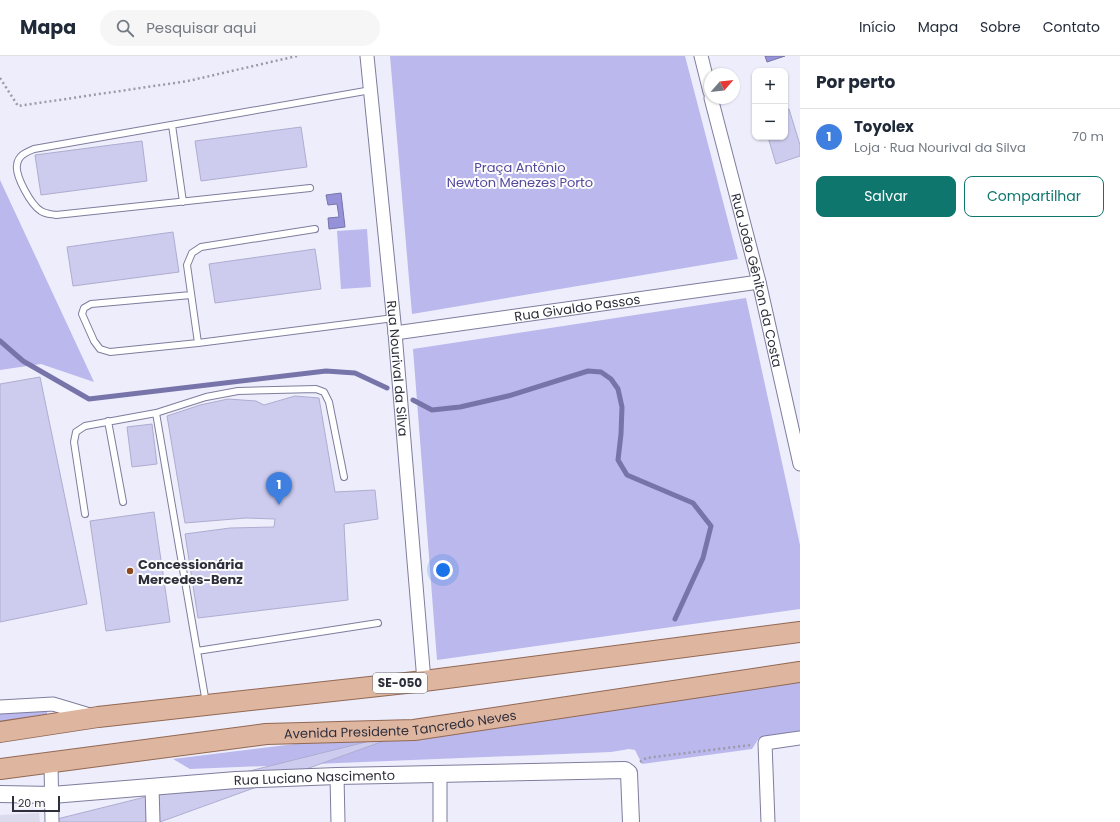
<!DOCTYPE html>
<html lang="pt">
<head>
<meta charset="utf-8">
<style>
  :root { --surface:#fff; --page:#f6f6f7; --text:#1f2937; --muted:#747a83; --line:#e0e1e3; --accent:#0f766e }
  body { margin:0; font-family:Poppins,sans-serif; background:var(--page); color:var(--text) }
  .controls { position:absolute; right:12px; top:12px; display:grid; overflow:hidden; border-radius:8px; box-shadow:0 1px 3px #0004 }
  .controls button { width:36px; height:36px; display:grid; place-items:center; padding:0; border:0; border-bottom:1px solid var(--line); background:var(--surface); color:var(--text); font:20px sans-serif }
  .compass { position:absolute; left:704px; top:12px; width:36px; height:36px; border-radius:50%; background:var(--surface); box-shadow:0 1px 3px #0004; rotate:62deg }
  .scale { position:absolute; left:12px; bottom:10px; width:48px; box-sizing:border-box; padding-left:4px; border:2px solid #2f2f3c; border-top:0; font-size:11px; line-height:14px; white-space:nowrap; color:#2f2f3c; -webkit-text-stroke:3px #fcfcfc; paint-order:stroke }
  .you { position:absolute; left:443px; top:514px; width:14px; height:14px; margin:-10px; border:3px solid #fff; border-radius:50%; background:#1a73e8; box-shadow:0 0 0 6px #1a73e833 }
  .badge { display:grid; place-items:center; width:26px; height:26px; border-radius:50%; background:var(--accent); color:#fff; font-size:13px; font-weight:700 }
  .pin { position:absolute; translate:-50% -33px; filter:drop-shadow(0 1px 2px #0008) }
  .pin::after { content:''; position:absolute; top:21px; width:14px; height:12px; background:inherit; clip-path:polygon(0 0,100% 0,50% 100%) }
  .list { margin:0; padding:0; list-style:none }
  h2 { display:flex; justify-content:space-between; align-items:center; height:52px; margin:0; padding:0 16px; font-size:17px }
  h2 small { font-size:13px; font-weight:400; color:var(--muted) }
  .list li { display:grid; grid-template-columns:26px 1fr auto; gap:12px; align-items:center; box-sizing:border-box; height:56px; padding:0 16px; border-top:1px solid var(--line) }
  .list b { display:block; font-size:15px; white-space:nowrap }
  .list p { margin:0; font-size:13px; white-space:nowrap; color:var(--muted) }
  .list em { font-size:13px; font-style:normal; color:var(--muted) }
  .actions { display:flex; gap:8px; padding:12px 16px }
  .actions a { flex:1; padding:9px 0; border:1px solid var(--accent); border-radius:8px; text-align:center; font-size:14px; color:var(--accent) }
  .actions .main { background:var(--accent); color:#fff }
  .icon { flex:none; width:22px; height:22px; fill:none; stroke:currentColor; stroke-width:2; stroke-linecap:round; stroke-linejoin:round }
  .map { position:relative; flex:none; width:800px; height:766px; overflow:hidden }
  header { display:flex; align-items:center; gap:24px; box-sizing:border-box; height:56px; padding:0 20px; background:var(--surface); border-bottom:1px solid var(--line) }
  header strong { font-size:19px }
  nav { display:flex; gap:22px; margin-inline-start:auto; font-size:14px }
  .search { width:280px; height:36px; background:var(--page); display:flex; align-items:center; gap:10px; box-sizing:border-box; padding:0 14px; border-radius:22px; color:var(--muted); font-size:15px }
  main { display:flex }
  aside { flex:1; background:var(--surface) }
  .map>svg:first-child { display:block }
  .built { fill:#dbdbed }
  .green { fill:#bab8ec }
  .water { fill:#9692d9; stroke:#7774aa }
  .lines { fill:none; stroke-linecap:round; stroke-linejoin:round }
  .stream { stroke:#7774aa; stroke-width:5 }
  .building { fill:#cdccef; stroke:#aeadcf }
  .service-casing { stroke:#7e7d9d; stroke-width:8 }
  .minor-casing { stroke:#7e7d9d; stroke-width:15 }
  .tertiary-casing { stroke:#7e7d9d; stroke-width:18 }
  .primary-casing { stroke:#926853; stroke-width:22 }
  .path { stroke:#9a9aa8; stroke-width:2.5; stroke-dasharray:2 3; stroke-linecap:butt }
  .service { stroke:#fff; stroke-width:6 }
  .minor { stroke:#fff; stroke-width:13 }
  .tertiary { stroke:#fff; stroke-width:16 }
  .primary { stroke:#deb6a0; stroke-width:20 }
  .poi-dot { fill:#8e4a1d; stroke:#fcfcfc; stroke-width:1.5 }
  .labels { text-anchor:middle; stroke-width:4; stroke-linejoin:round; paint-order:stroke }
  .shield { fill:#fcfcfc; stroke:#6c6c76; stroke-width:1 }
  .shield-label { font-size:12px; font-weight:bold; fill:#2f2f3c }
  .park-label { font-size:13px; fill:#54489d; stroke:#fcfcfc }
  .street-label { font-size:13px; fill:#2f2f3c; stroke:#fcfcfc }
  .poi-label { font-size:13px; font-weight:bold; fill:#2f2f3c; stroke:#fcfcfc; text-anchor:start }
</style>
</head>
<body>
<header>
<strong>Mapa</strong>
<div class="search"><svg class="icon" aria-label="search" viewBox="0 0 24 24"><circle cx="10" cy="10" r="6"/><path d="M15 15l6 6"/></svg>Pesquisar aqui</div>
<nav><a>Início</a><a>Mapa</a><a>Sobre</a><a>Contato</a></nav>
</header>
<main>
<div class="map">
<svg width="800" height="766" viewBox="0 0 800 766">
  <rect width="100%" height="100%" fill="#ededfc"/>
  <path class="built" d="M 39,757 L 40,766 L 0,766 L 0,759 Z"/>
  <path class="green" d="M 390,0 L 685,0 L 738,203 L 412,258 Z
    M 0,124 L 94,326 L 41,308 L 0,314 Z
    M 367,173 L 371,231 L 341,233 L 337,175 Z
    M 746,242 L 800,489 L 800,553 L 437,604 L 413,293 Z
    M 800,626 L 800,675 L 759,682 L 752,693 L 642,708 L 635,694 L 629,693 L 611,696 L 190,713 L 173,703 Z
    M 47,650 L 47,660 L 0,666 L 0,656 Z"/>
  <path class="water" d="M 765,0 L 785,0 L 767,6 Z
    M 341,137 L 345,171 L 329,173 L 328,162 L 339,161 L 337,148 L 328,149 L 326,139 Z"/>
  <g class="lines">
    <path class="stream" d="M 0,285 L 23,305 L 89,343 L 326,315 L 355,317 L 387,332
      M 413,344 L 432,354 L 460,351 L 508,340 L 588,315 L 601,316 L 611,323 L 618,333 L 622,351 L 621,378 L 618,404 L 627,419 L 693,447 L 711,470 L 703,502 L 675,563"/>
  </g>
  <path class="building" d="M 789,53 L 800,89 L 800,100 L 776,108 L 768,81 L 785,81 L 785,54 Z
    M 301,71 L 307,111 L 201,125 L 195,85 Z
    M 142,85 L 147,125 L 41,139 L 35,99 Z
    M 173,176 L 179,216 L 73,230 L 67,191 Z
    M 315,193 L 321,233 L 215,247 L 209,208 Z
    M 40,321 L 87,548 L 0,566 L 0,328 Z
    M 295,340 L 319,342 L 335,436 L 375,434 L 378,463 L 344,468 L 348,544 L 198,562 L 185,478 L 230,472 L 274,471 L 275,463 L 246,462 L 185,467 L 167,360 L 200,349 L 228,343 L 256,345 L 264,349 Z
    M 152,368 L 157,408 L 132,411 L 127,371 Z
    M 154,456 L 170,566 L 106,575 L 90,465 Z
    M 414,674 L 160,766 L 45,766 Z"/>
  <g class="lines">
    <g class="service-casing">
      <path id="service" d="M 172,69 L 183,146
        M 310,132 L 56,159 C 51,158 45,158 41,155 C 31,149 15,120 17,109 C 18,99 27,96 34,93 L 371,34
        M 191,239 L 91,248 L 84,252 L 82,258 L 94,285 L 100,293 L 110,296 L 198,287 L 394,262
        M 198,287 L 187,209 L 192,197 L 201,191 L 315,173
        M 156,357 L 206,647
        M 108,365 L 123,446
        M 85,458 L 74,386 L 76,376 L 85,370 L 156,357 L 206,341 L 238,335 L 316,333 L 324,336 L 329,346 L 344,421
        M 197,595 L 378,567"/>
    </g>
    <g class="minor-casing">
      <g id="minor">
        <path id="s1" d="M 367,0 L 395,277 L 424,625"/>
        <path d="M 701,0 L 710,36"/>
        <path id="s2" d="M 711,42 L 759,226 L 800,408"/>
        <path id="s3" d="M 395,277 L 759,226"/>
        <path d="M 0,651 L 53,648 L 93,660"/>
        <path d="M 51,707 L 52,766"/>
        <path d="M 440,719 L 440,766"/>
        <path d="M 337,720 L 338,766"/>
        <path d="M 152,731 L 153,766"/>
        <path d="M 768,766 L 765,687 L 800,682"/>
      </g>
    </g>
    <g class="tertiary-casing">
      <g id="tertiary">
        <path id="s4" d="M 0,738 L 52,739 L 236,724 L 337,720 L 625,714 L 629,717 L 631,766"/>
      </g>
    </g>
    <g class="primary-casing">
      <g id="primary">
        <path d="M 0,676 L 98,661 L 424,625 L 800,576"/>
        <path id="s5" d="M 0,713 L 266,678 L 414,674 L 800,616"/>
      </g>
    </g>
    <path class="path" d="M 0,22 L 18,50 L 188,25 L 297,0
      M 640,706 L 646,702 L 751,689"/>
    <use href="#service" class="service"/>
    <use href="#minor" class="minor"/>
    <use href="#tertiary" class="tertiary"/>
    <use href="#primary" class="primary"/>
  </g>
  <circle class="poi-dot" cx="130" cy="515" r="4"/>
  <g class="labels">
    <rect class="shield" x="373" y="617" width="54" height="20" rx="3"/>
    <g class="shield-label">
      <text x="400" y="631">SE-050</text>
    </g>
    <g class="park-label">
      <text x="520" y="116">Praça Antônio<tspan x="520" dy="15">Newton Menezes Porto</tspan></text>
    </g>
    <g class="street-label">
      <text dy="5" stroke="none"><textPath href="#s2" startOffset="188">Rua João Gêniton da Costa</textPath></text>
      <text dy="5" stroke="none"><textPath href="#s3" startOffset="184">Rua Givaldo Passos</textPath></text>
      <text dy="5" stroke="none"><textPath href="#s1" startOffset="314">Rua Nourival da Silva</textPath></text>
      <text dy="5" stroke="none"><textPath href="#s5" startOffset="403">Avenida Presidente Tancredo Neves</textPath></text>
      <text dy="5" stroke="none"><textPath href="#s4" startOffset="315">Rua Luciano Nascimento</textPath></text>
    </g>
    <g class="poi-label">
      <text x="138" y="513">Concessionária<tspan x="138" dy="15">Mercedes-Benz</tspan></text>
    </g>
  </g>
</svg>
<div class="controls">
<button>+</button>
<button>−</button>
</div>
<svg class="compass" viewBox="-18 -18 36 36"><path d="M0-13l5 13h-10z" fill="#e53935"/><path d="M0 13l5-13h-10z" fill="#747a83"/></svg>
<div class="scale">20 m</div>
<div class="you"></div>
<div class="pin badge" style="left:279px;top:449px;background:#3f7fe0">1</div>
</div>
<aside>
<h2>Por perto<small></small></h2>
<ul class="list">
<li><span class="badge" style="background:#3f7fe0">1</span><div><b>Toyolex</b><p>Loja · Rua Nourival da Silva</p></div><em>70 m</em></li>
</ul>
<div class="actions"><a class="main">Salvar</a><a>Compartilhar</a></div>
</aside>
</main>
</body>
</html>
